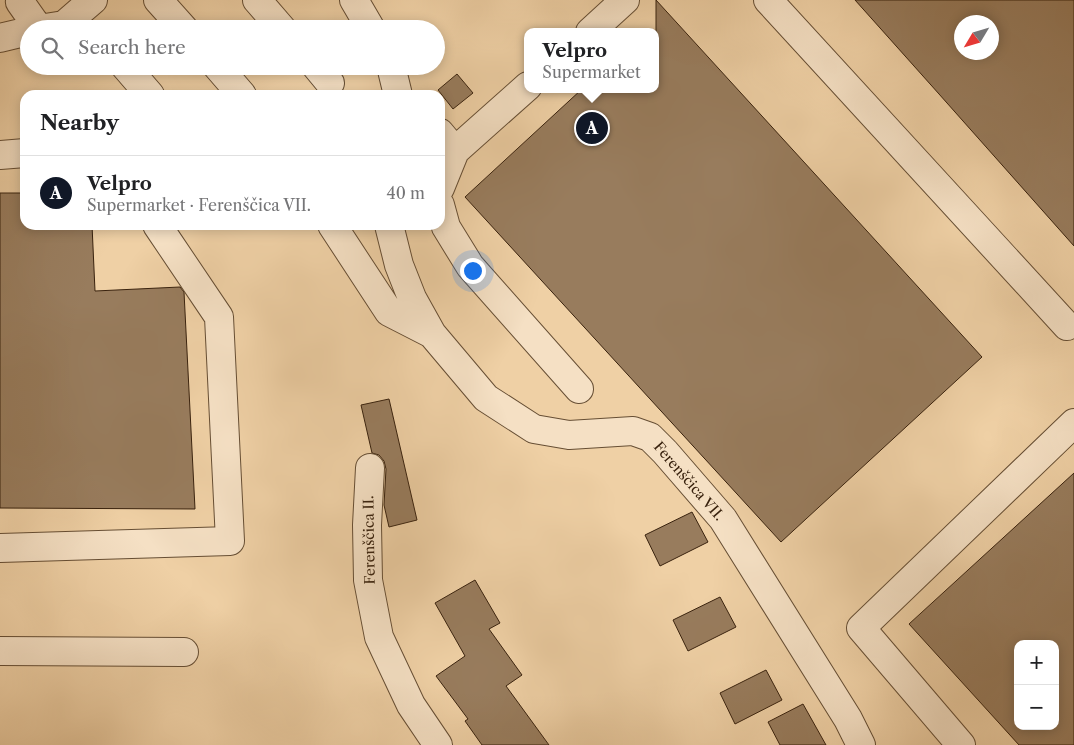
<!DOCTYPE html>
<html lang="en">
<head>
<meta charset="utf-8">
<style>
  :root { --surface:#fff; --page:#f2f2f2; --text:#202124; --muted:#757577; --line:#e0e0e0; --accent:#111827 }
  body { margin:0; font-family:"Libre Caslon Text",serif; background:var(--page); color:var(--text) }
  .controls { position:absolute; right:15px; bottom:15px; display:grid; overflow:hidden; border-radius:10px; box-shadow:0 2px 12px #0003 }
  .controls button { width:45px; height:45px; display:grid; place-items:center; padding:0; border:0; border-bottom:1px solid var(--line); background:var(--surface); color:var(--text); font:25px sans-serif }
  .compass { position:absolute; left:954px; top:15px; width:45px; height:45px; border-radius:50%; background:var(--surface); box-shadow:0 2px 12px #0003; rotate:232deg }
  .you { position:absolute; left:472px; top:270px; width:18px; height:18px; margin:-12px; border:4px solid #fff; border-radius:50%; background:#1a73e8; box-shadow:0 0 0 8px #1a73e833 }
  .badge { display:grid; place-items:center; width:32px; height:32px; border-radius:50%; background:var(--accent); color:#fff; font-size:16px; font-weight:700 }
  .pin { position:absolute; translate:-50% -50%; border:2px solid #fff; box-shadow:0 1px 5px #0006 }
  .popup { position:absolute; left:524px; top:28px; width:135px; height:65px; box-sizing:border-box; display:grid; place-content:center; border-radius:10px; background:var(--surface); filter:drop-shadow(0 1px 4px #0005); font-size:16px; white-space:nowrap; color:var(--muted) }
  .popup b { font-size:19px; color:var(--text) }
  .popup::after { content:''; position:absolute; left:50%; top:100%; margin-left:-10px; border:10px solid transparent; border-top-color:var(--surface) }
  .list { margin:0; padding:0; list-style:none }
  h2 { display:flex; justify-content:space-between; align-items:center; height:65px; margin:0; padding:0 20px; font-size:21px }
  h2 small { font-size:16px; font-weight:400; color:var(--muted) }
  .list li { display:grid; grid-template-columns:32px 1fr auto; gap:15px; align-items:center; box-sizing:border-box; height:75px; padding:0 20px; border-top:1px solid var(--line) }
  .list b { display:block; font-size:19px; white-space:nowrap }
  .list p { margin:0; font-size:16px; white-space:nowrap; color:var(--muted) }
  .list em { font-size:16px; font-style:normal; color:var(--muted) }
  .icon { flex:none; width:28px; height:28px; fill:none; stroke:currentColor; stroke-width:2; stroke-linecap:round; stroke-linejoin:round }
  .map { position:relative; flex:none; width:1074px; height:745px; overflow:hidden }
  .search { position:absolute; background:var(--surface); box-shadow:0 2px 12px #0003; left:20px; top:20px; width:425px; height:55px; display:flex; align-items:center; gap:12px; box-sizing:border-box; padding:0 18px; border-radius:28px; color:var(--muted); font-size:19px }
  .panel { position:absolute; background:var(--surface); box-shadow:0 2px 12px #0003; left:20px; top:90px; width:425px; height:140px; border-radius:15px }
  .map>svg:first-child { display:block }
  .building { fill:#987c5d; stroke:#39220e; fill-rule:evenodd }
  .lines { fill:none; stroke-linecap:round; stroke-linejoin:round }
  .minor-casing { stroke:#664e34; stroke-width:30 }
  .minor { stroke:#f5e0c4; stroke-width:28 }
  .labels { text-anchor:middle; stroke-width:4.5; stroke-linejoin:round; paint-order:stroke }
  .street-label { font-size:14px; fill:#39220e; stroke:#f5e0c4 }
</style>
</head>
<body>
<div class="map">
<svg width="1074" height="745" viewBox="0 0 1074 745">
  <rect width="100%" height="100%" fill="#efd0a5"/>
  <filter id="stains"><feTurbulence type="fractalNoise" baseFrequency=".004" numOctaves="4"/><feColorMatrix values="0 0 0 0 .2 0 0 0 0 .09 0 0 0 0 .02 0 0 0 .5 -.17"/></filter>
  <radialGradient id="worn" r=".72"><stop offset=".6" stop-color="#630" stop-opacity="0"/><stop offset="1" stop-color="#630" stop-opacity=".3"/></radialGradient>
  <path class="building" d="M 656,0 L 982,357 L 781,542 L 465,197 L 582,89 L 656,89 Z
    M 855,0 L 1074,0 L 1074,246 L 939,94 ZM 962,22 L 992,22 L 992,52 L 962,52 Z
    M 457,74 L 473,93 L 453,109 L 438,90 Z
    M 0,193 L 25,193 L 25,225 L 92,225 L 95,291 L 180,287 L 184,292 L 195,509 L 0,508 Z
    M 389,399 L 417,520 L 389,527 L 384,505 L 386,469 L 384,461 L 379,455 L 372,453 L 361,405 Z
    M 1074,473 L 1074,745 L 1019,745 L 909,624 ZM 1018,644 L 1055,644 L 1055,726 L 1018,726 Z
    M 692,512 L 708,542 L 660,566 L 645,535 Z
    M 475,580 L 500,623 L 489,629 L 522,675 L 506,686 L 549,745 L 482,745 L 465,721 L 468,719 L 436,676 L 465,656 L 435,603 Z
    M 720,597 L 736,627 L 688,651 L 673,620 Z
    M 766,670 L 782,700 L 735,724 L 720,693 Z
    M 803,704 L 826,745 L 780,745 L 768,722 Z"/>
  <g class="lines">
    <g class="minor-casing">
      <path id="minor" d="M 21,0 L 20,2 L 39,29 L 64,25 L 93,0
        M 158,0 L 184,29
        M 257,0 L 282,29
        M 354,0 L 371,29
        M 768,0 L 1067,326
        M 590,32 L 625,0
        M 0,38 L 29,31
        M 125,66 L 150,95
        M 217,66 L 242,95
        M 316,66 L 330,83
        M 391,66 L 398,95
        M 440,133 L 455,151 L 528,86
        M 0,155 L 25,153
        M 440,188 L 455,151
        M 440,205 L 446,227 L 470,266 L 579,389
        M 332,225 L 389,312 L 432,334
        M 389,225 L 399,265 L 412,298 L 432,334 L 486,398 L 534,429 L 569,435 L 633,431 L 650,437 L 665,452 L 723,519 L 848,719 L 861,745
        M 370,468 L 367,525 L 368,580 L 379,637 L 411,705 L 438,745
        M 0,548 L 230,541 L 219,317 L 157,225
        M 0,651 L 184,652
        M 961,745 L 861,628 L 1074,423"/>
    </g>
    <use href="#minor" class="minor"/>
  </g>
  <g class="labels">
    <g class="street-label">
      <text transform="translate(689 481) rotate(49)" y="5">Ferenščica VII.</text>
      <text transform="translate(369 540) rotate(-91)" y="5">Ferenščica II.</text>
    </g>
  </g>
  <rect width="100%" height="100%" filter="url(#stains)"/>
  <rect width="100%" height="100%" fill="url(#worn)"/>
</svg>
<div class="controls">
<button>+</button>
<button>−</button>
</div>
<svg class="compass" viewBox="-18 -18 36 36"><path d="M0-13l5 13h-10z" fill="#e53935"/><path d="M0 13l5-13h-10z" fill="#757577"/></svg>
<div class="you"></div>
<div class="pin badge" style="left:592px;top:128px">A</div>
<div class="popup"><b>Velpro</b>Supermarket</div>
<div class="search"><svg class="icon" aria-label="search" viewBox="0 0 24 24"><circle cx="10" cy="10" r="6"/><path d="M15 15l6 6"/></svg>Search here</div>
<section class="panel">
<h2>Nearby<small></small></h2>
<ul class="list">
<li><span class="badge">A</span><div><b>Velpro</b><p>Supermarket · Ferenščica VII.</p></div><em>40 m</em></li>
</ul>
</section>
</div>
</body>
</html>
